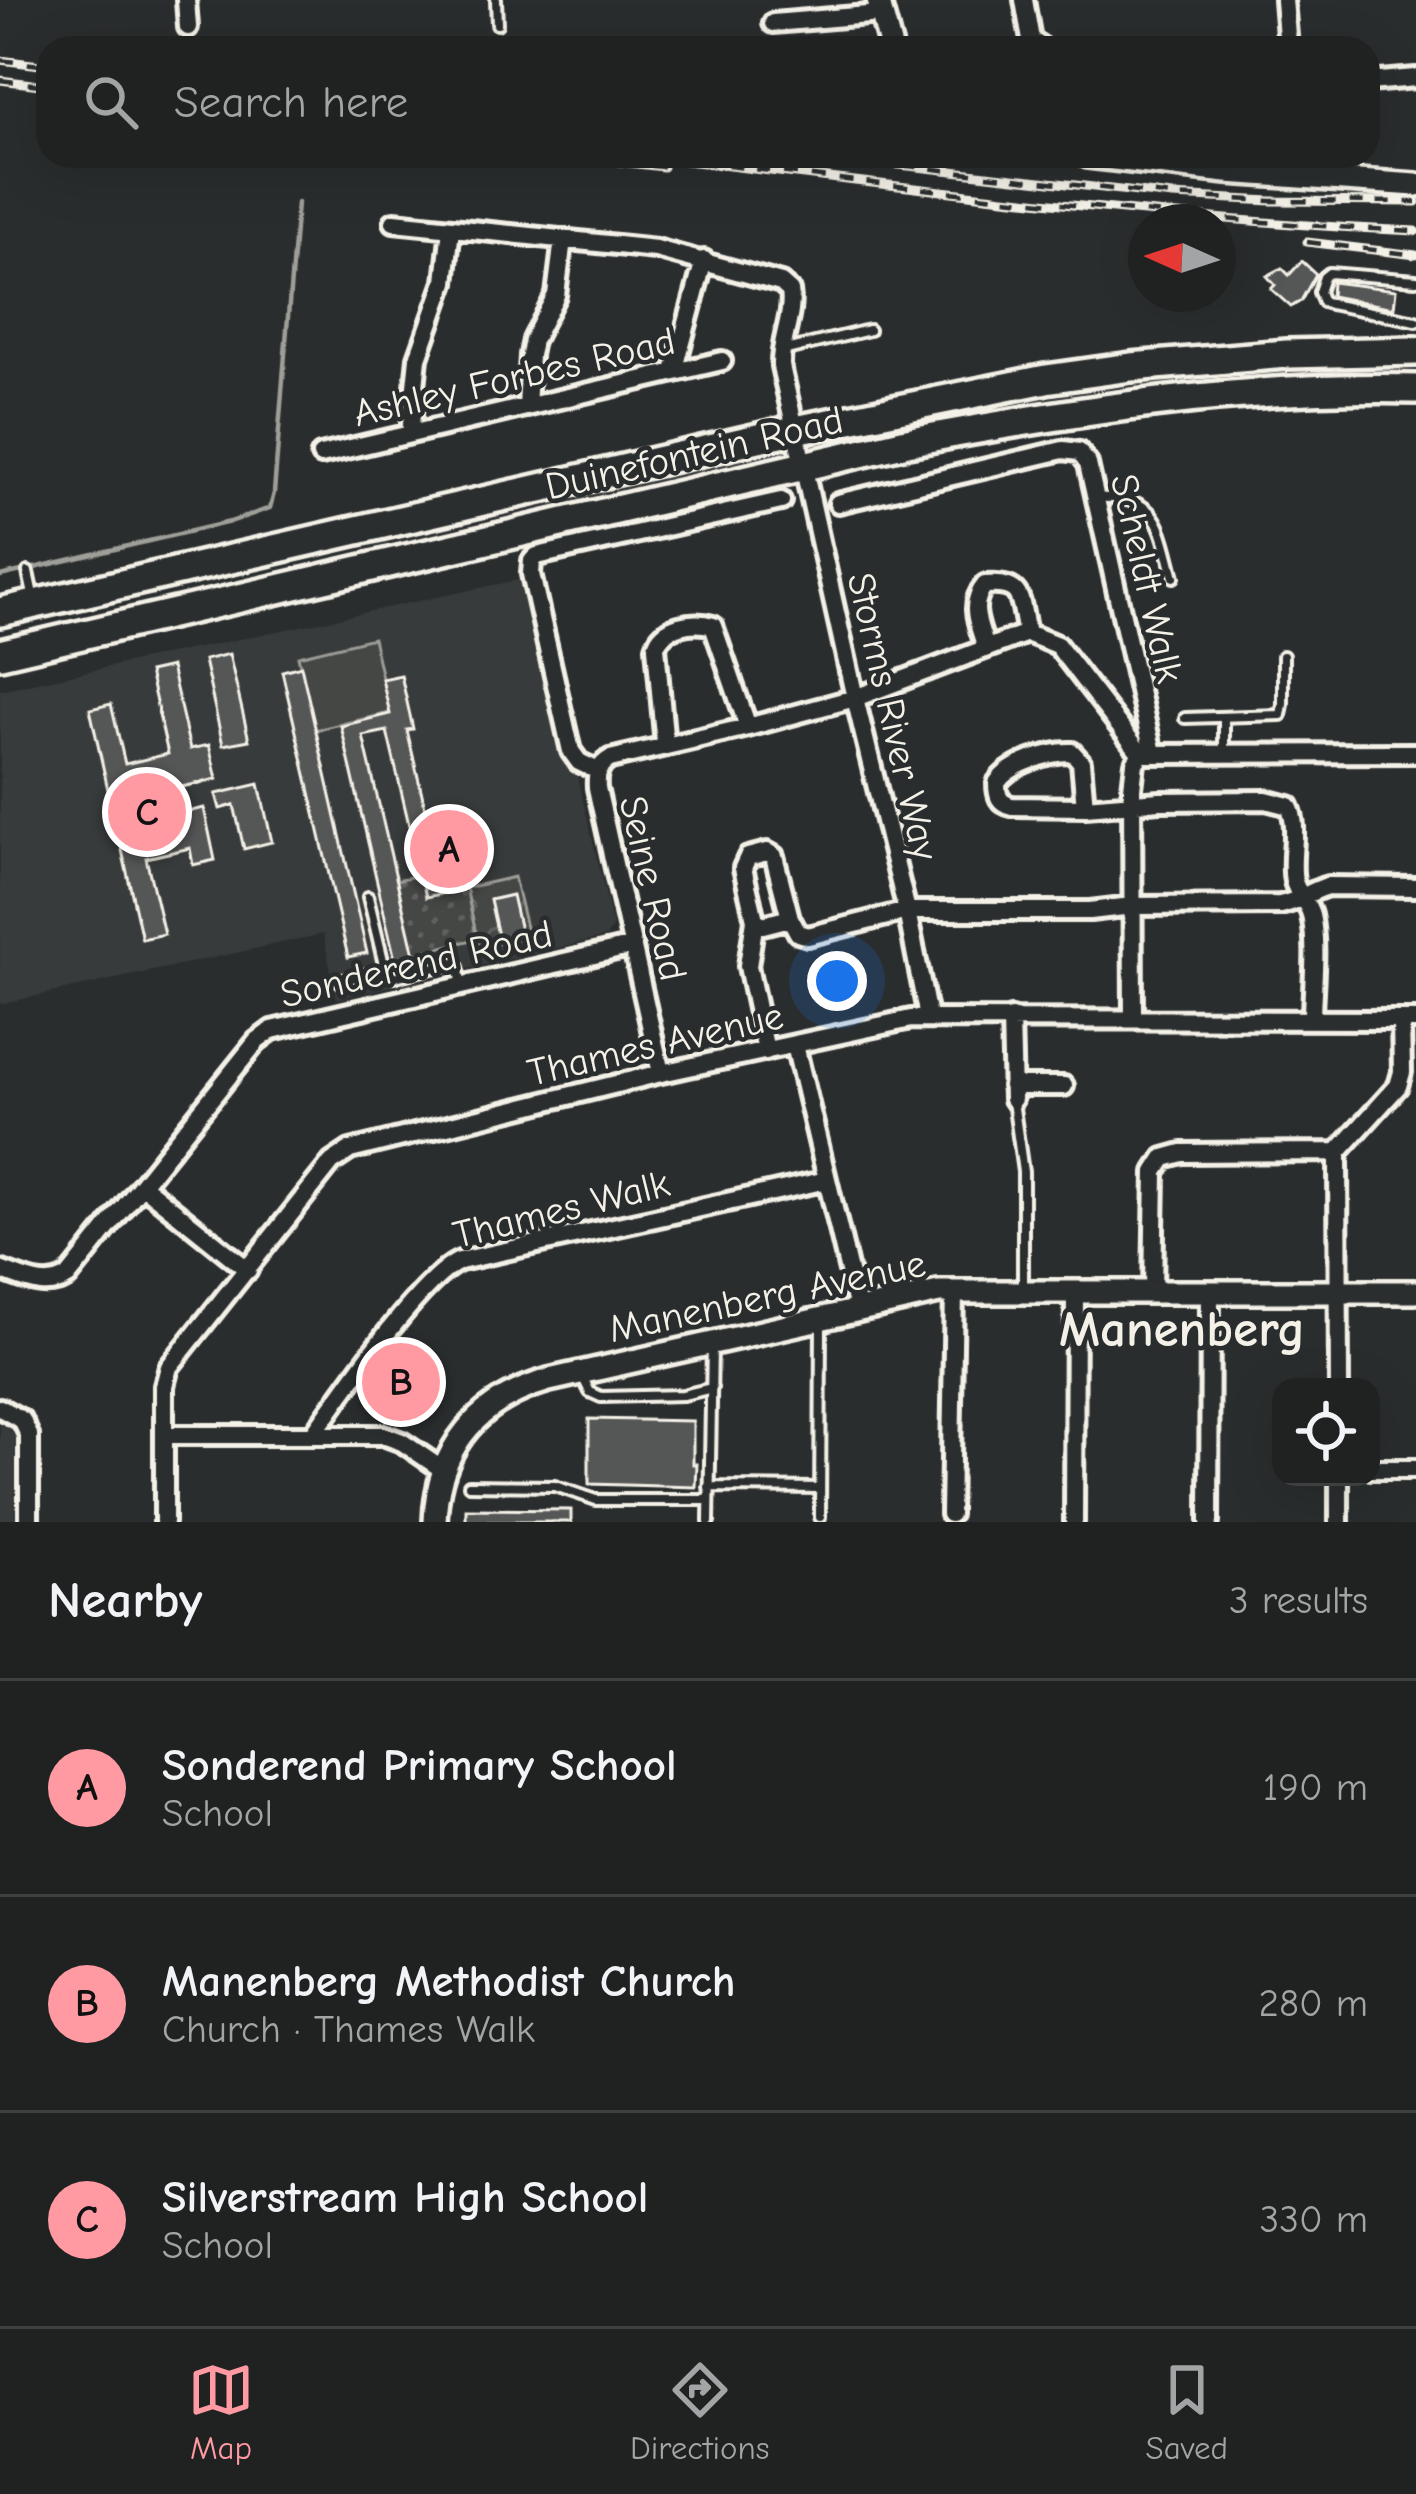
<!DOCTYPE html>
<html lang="en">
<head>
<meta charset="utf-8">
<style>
  :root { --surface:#202222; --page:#2d2f2f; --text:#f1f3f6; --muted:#a2a4a5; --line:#3d3f40; --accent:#ff9aa2 }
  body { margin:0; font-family:"Comic Neue",sans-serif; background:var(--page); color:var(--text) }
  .controls { position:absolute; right:36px; bottom:36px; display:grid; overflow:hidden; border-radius:24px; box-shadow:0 12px 48px #0002 }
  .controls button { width:108px; height:108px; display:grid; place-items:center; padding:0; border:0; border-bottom:3px solid var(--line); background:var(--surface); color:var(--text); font:60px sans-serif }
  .compass { position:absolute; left:1128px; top:204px; width:108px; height:108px; border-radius:50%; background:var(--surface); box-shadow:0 12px 48px #0002; rotate:273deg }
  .you { position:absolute; left:837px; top:981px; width:42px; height:42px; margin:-30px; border:9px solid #fff; border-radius:50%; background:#1a73e8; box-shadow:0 0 0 18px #1a73e833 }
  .badge { display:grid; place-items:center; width:78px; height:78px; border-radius:50%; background:var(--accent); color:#111; font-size:39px; font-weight:700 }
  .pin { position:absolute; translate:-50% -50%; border:6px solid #fff; box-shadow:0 3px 12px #0006 }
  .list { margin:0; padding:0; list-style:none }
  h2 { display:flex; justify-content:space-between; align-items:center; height:156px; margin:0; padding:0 48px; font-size:51px }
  h2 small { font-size:39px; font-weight:400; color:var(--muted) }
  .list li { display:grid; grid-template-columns:78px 1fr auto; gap:36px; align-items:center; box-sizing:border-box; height:216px; padding:0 48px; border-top:3px solid var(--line) }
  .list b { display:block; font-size:45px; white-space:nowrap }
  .list p { margin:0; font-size:39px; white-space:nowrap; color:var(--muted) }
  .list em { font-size:39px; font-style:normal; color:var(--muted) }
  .icon { flex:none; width:66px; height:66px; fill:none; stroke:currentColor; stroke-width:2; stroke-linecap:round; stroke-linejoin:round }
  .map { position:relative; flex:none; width:1416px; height:1522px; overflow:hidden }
  .search { position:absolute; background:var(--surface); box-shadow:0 12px 48px #0002; left:36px; right:36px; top:36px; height:132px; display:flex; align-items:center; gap:30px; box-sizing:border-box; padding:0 42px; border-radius:36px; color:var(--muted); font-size:45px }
  .sheet { height:804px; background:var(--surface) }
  nav { display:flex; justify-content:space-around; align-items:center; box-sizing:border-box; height:168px; border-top:3px solid var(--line); background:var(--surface); font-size:33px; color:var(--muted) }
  nav a { display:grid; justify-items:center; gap:6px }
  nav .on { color:var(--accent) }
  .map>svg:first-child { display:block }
  .built { fill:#373a3a }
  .grass { fill:#444645; stroke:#9c9c96; stroke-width:3 }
  .park { fill:url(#park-crowns); stroke:#9c9c96; stroke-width:3; fill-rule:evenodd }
  .garden { fill:url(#garden-dots); stroke:#9c9c96; stroke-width:3 }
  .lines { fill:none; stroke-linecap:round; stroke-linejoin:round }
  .stream { stroke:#9f9f9a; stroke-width:4.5 }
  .building { fill:#555756; stroke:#f4f1e8; stroke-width:3 }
  .service-casing { stroke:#f4f1e8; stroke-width:16 }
  .minor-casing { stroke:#f4f1e8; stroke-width:26 }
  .tertiary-casing { stroke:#f4f1e8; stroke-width:30 }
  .primary-casing { stroke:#f4f1e8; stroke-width:36 }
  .service { stroke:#2a2d2e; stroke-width:8 }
  .minor { stroke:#2a2d2e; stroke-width:16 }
  .tertiary { stroke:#2a2d2e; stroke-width:21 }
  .primary { stroke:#2a2d2e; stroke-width:27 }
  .rail-casing { stroke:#f4f1e8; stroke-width:9 }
  .rail { stroke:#2a2d2e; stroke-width:4.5; stroke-dasharray:14; stroke-linecap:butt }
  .labels { text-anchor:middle; stroke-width:9; stroke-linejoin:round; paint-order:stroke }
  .street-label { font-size:39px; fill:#f4f1e8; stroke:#2a2d2e }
  .district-label { font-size:51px; font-weight:bold; fill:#f4f1e8; stroke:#2a2d2e }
</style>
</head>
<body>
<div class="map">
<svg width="1416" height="1522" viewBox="0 0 1416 1522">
  <defs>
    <pattern id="park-crowns" width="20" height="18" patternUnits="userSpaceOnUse" patternTransform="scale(3)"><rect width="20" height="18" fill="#444645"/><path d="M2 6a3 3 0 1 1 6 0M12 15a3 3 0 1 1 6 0" fill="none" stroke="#606160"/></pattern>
    <pattern id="garden-dots" width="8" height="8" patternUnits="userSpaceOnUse" patternTransform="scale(3)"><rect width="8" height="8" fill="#444645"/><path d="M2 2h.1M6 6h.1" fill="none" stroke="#606160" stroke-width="1.8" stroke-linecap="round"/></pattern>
  </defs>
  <rect width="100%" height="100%" fill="#2a2d2e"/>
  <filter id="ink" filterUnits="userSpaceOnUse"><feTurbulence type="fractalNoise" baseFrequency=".00833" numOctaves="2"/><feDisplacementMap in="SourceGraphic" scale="24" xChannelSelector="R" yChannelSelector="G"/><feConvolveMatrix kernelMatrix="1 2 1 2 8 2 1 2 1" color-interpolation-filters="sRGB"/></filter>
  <g filter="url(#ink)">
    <path class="built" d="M 527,578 L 570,771 L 576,770 L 613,926 L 606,937 L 337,999 L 323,934 L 0,1004 L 0,690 Z
      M 0,1420 L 15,1436 L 15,1522 L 0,1522 Z"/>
    <path class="grass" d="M 373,638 L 390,713 L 315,730 L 298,656 Z"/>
    <path class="park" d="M 514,877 L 528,936 L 479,948 L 466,888 ZM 511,895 L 521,935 L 500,940 L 490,900 Z"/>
    <path class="garden" d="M 421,875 L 427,897 L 466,888 L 477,939 L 413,954 L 396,880 Z"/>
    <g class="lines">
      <path class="stream" d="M 0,576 L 230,522 L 270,508 L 274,493 L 297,203"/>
    </g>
    <path class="building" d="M 1302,261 L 1316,274 L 1301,301 L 1291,307 L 1271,289 L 1275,285 L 1267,276 L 1282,268 L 1289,275 Z
      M 1332,282 L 1396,290 L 1394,308 L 1331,296 Z
      M 229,654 L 249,740 L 223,745 L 204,660 Z
      M 301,666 L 367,953 L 348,957 L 282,671 Z
      M 171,667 L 190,749 L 209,745 L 217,779 L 111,803 L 90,709 L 111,704 L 125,764 L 168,754 L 149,672 Z
      M 401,675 L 413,729 L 407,730 L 445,893 L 426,897 L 387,731 L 363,736 L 416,963 L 397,968 L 341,726 L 390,714 L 382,679 Z
      M 259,784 L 272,842 L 244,849 L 234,805 L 220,809 L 216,794 Z
      M 204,808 L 215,860 L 193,865 L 190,848 L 146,858 L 164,934 L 142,939 L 117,828 Z
      M 512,895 L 521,935 L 499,940 L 490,900 Z
      M 400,1351 L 422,1369 L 417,1375 L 444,1397 L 427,1418 L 400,1396 L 392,1406 L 370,1389 Z
      M 589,1419 L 693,1421 L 693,1464 L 697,1464 L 696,1487 L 589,1484 Z
      M 466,1509 L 571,1510 L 571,1522 L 466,1522 Z"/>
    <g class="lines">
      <g class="service-casing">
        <path id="service" d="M 496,0 L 497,24
          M 1416,280 L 1329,273 L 1324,277 L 1319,292 L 1323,302 L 1330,304 L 1416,321
          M 782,351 L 869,330
          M 1096,498 C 1160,495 1160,525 1174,577
          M 28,572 L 33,595
          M 1185,718 L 1281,715 L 1283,704 L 1283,656
          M 1224,718 L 1224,751
          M 368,897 L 386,973 L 394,977 L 453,963 L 458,967 L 462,984
          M 339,981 L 385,970
          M 1013,1101 L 1023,1172 L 1023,1289
          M 582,1376 L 590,1392 L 601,1397 L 683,1395 L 712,1388
          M 469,1485 L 555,1486 L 596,1500 L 709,1500
          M 709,1487 L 820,1488
          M 820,1517 L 821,1321
          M 709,1522 L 712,1344"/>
      </g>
      <g class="minor-casing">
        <path id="minor" d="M 186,0 L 188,27
          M 1024,0 L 1031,40 L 1043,48
          M 1284,0 L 1288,48
          M 773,23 L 880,14
          M 1368,82 L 1416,78
          M 394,222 L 656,249 L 781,283 L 790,291 C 794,316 780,340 781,366 L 855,698 L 907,911 L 928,1017
          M 674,372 L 704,260
          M 527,407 L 530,355 L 533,340 L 556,295 L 563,239
          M 410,434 L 418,358 L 445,282 L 451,228
          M 321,455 L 722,361
          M 838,503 L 1063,450 L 1079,452 L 1088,464 L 1153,753
          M 986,648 C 979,625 968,605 985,585 C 1025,582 1019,599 1027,633
          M 665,746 L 656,647 C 662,625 693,620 713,626 L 748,727
          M 1142,754 L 1416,753
          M 598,771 L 579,762 L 571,751 L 531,574 L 532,561 L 537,556 L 781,501
          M 1085,807 L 1081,762 L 1072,752 C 1050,751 1009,764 997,783 C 997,796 999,803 1012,806 L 1085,807 L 1160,801 L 1266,800 L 1289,806 C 1300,828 1289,857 1294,881 C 1297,894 1308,902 1311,915 C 1318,948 1312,987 1312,1020
          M 790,918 L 763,925 L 755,920 L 743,868 L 748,857 L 767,852 L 774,856 L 790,918 L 798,933 L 808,936 L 907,911 L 1090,911 L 1132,906 L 1280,905 C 1297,902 1310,891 1328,886 L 1416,887
          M 755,920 L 748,966 L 766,1051
          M 1011,1018 L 1013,1099
          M 1133,1019 L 1132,788 L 1135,763 L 1141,754
          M 795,1045 L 858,1309
          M 661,1073 L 597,788 C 596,775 598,766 610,759 L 748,727 L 855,698 L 1027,633 L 1057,645 L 1141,754
          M 1012,1086 L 1064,1086
          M 1338,1152 L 1339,1387
          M 142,1185 L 248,1270
          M 0,1270 C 23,1278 46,1291 68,1277 L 257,1041 L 272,1030 L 633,946
          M 1153,1291 L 1155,1172 L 1164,1158 L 1182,1153 L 1338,1152 L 1398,1086 L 1402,1072 L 1401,1020
          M 0,1408 L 22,1420 L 29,1435 L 29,1522
          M 314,1433 C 342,1394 421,1277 460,1261 L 827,1180
          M 164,1435 L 383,1435 L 402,1442 L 443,1470
          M 1371,1469 L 1416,1469
          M 950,1514 L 954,1291
          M 164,1522 L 164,1386 L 169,1367 L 332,1162 L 350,1150 L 661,1073 L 911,1019 L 1416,1020
          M 1074,1522 L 1075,1290
          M 1209,1522 L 1210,1291
          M 1339,1522 L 1339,1477"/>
      </g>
      <g class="tertiary-casing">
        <path id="tertiary" d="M 878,0 L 891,48
          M 1088,156 L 1227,172 L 1416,185
          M 435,1522 C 437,1447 478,1400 549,1380 L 939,1292 L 1416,1292"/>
      </g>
      <g class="primary-casing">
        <path id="primary" d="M 0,612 L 771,435 L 1046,379 L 1131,367 L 1287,354 L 1416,351
          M 0,654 L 907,442 C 1076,410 1244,385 1416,389"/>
      </g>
      <use href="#service" class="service"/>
      <use href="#minor" class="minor"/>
      <use href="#tertiary" class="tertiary"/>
      <use href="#primary" class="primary"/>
      <g class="rail-casing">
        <path id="rail" d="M 0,60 L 48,66
          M 0,80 L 48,86
          M 568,156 L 663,167
          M 644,156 C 901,186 1157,220 1416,231
          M 820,156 L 1173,196 L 1272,201 L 1416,202
          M 1307,242 L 1416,255"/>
      </g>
      <use href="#rail" class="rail"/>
    </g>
  </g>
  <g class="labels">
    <g class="street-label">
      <text transform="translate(514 376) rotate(-13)" y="14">Ashley Forbes Road</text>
      <text transform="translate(694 452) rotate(-13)" y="14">Duinefontein Road</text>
      <text transform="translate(1148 578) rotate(77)" y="14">Scheldt Walk</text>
      <text transform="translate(894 716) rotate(77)" y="14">Storms River Way</text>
      <text transform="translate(654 888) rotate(77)" y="14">Seine Road</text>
      <text transform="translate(416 963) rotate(-13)" y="14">Sonderend Road</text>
      <text transform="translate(655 1043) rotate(-13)" y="14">Thames Avenue</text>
      <text transform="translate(561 1208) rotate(-14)" y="14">Thames Walk</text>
      <text transform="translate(767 1295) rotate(-12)" y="14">Manenberg Avenue</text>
    </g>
    <g class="district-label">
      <text x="1182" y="1346">Manenberg</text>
    </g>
  </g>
</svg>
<div class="controls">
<button><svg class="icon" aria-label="locate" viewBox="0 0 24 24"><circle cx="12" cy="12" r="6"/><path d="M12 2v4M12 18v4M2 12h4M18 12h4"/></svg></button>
</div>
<svg class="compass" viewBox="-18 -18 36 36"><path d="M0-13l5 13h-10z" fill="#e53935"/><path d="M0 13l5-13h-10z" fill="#a2a4a5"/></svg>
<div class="you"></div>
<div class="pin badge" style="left:449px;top:849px">A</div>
<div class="pin badge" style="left:401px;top:1382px">B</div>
<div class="pin badge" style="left:147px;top:812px">C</div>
<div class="search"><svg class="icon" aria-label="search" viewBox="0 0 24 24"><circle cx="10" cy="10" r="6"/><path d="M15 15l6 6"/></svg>Search here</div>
</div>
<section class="sheet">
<h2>Nearby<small>3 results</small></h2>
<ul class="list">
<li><span class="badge">A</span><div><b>Sonderend Primary School</b><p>School</p></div><em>190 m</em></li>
<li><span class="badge">B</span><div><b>Manenberg Methodist Church</b><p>Church · Thames Walk</p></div><em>280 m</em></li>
<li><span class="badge">C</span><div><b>Silverstream High School</b><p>School</p></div><em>330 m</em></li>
</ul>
</section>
<nav>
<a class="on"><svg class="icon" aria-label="map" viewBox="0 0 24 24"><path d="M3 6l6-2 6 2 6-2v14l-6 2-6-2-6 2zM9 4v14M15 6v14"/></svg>Map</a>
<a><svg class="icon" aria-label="directions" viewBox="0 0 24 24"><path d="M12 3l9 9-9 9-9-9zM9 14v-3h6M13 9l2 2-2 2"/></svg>Directions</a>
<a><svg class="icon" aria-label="saved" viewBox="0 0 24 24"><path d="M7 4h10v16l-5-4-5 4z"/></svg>Saved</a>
</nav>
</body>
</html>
